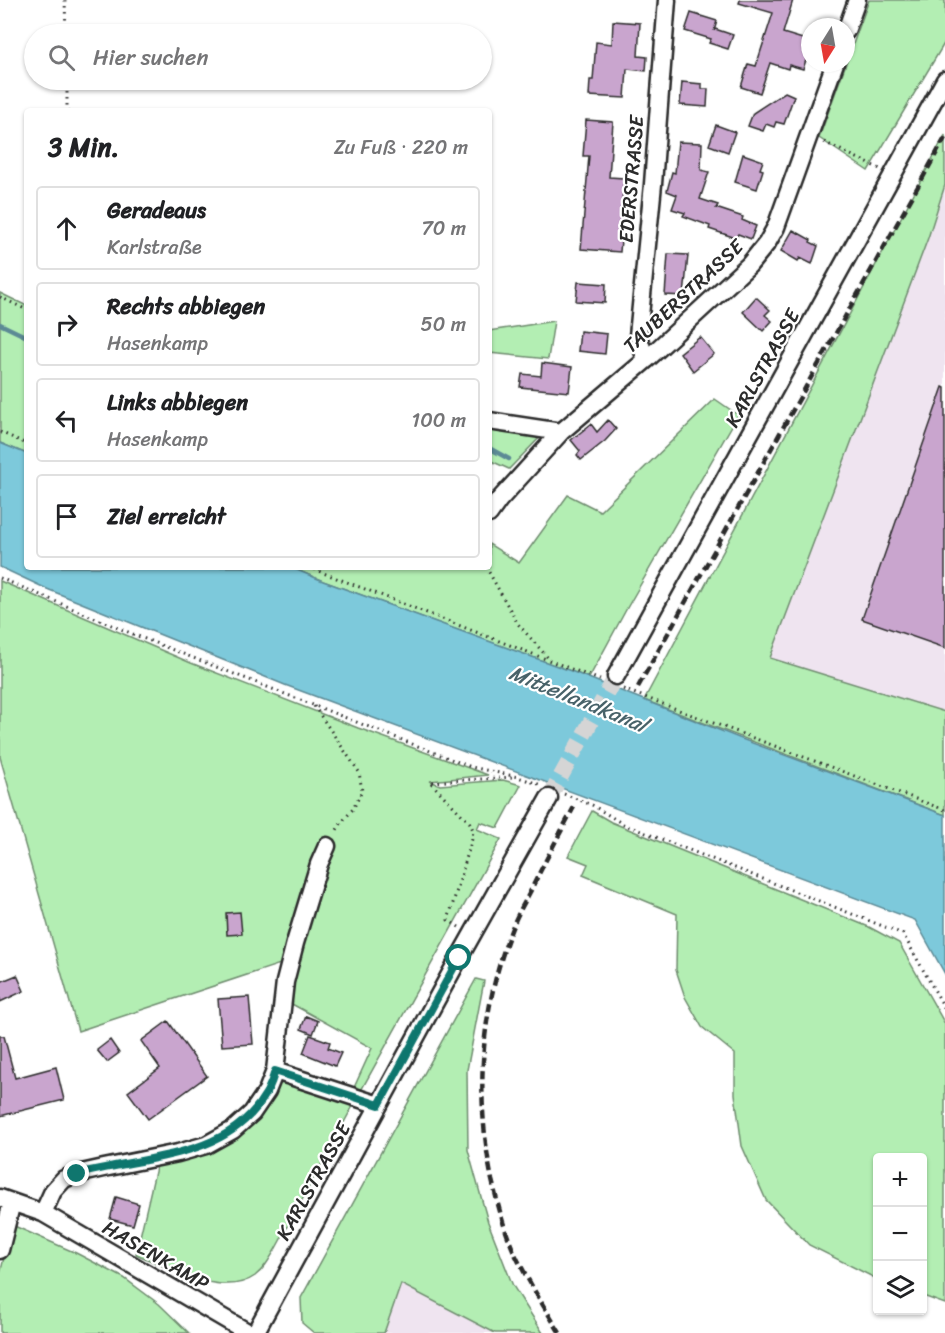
<!DOCTYPE html>
<html lang="de">
<head>
<meta charset="utf-8">
<style>
  :root { --surface:#fff; --page:#f2f2f2; --text:#202124; --muted:#757577; --line:#e0e0e0 }
  body { margin:0; font-family:Sriracha,sans-serif; background:var(--page); color:var(--text) }
  .controls { position:absolute; right:18px; bottom:18px; display:grid; overflow:hidden; border-radius:6px; box-shadow:0 2px 4px #0004 }
  .controls button { width:54px; height:54px; display:grid; place-items:center; padding:0; border:0; border-bottom:2px solid var(--line); background:var(--surface); color:var(--text); font:30px sans-serif }
  .compass { position:absolute; left:801px; top:18px; width:54px; height:54px; border-radius:50%; background:var(--surface); box-shadow:0 2px 4px #0004; rotate:191deg }
  .stop { position:absolute; width:18px; height:18px; margin:-14px; border:4px solid #0f766e; border-radius:50%; background:#fff }
  .stop.end { background:#0f766e; border-color:#fff; box-shadow:0 2px 6px #0008 }
  .list { margin:0; padding:0; list-style:none }
  h2 { display:flex; justify-content:space-between; align-items:center; height:78px; margin:0; padding:0 24px; font-size:26px }
  h2 small { font-size:20px; font-weight:400; color:var(--muted) }
  .list li { display:grid; grid-template-columns:39px 1fr auto; gap:18px; align-items:center; box-sizing:border-box; height:84px; margin:0 12px 12px; padding:0 12px; border:2px solid var(--line); border-radius:6px }
  .list b { display:block; font-size:22px; white-space:nowrap }
  .list p { margin:0; font-size:20px; white-space:nowrap; color:var(--muted) }
  .list em { font-size:20px; font-style:normal; color:var(--muted) }
  .icon { flex:none; width:33px; height:33px; fill:none; stroke:currentColor; stroke-width:2; stroke-linecap:round; stroke-linejoin:round }
  .map { position:relative; flex:none; width:945px; height:1333px; overflow:hidden }
  .search { position:absolute; background:var(--surface); box-shadow:0 2px 4px #0004; left:24px; top:24px; width:468px; height:66px; display:flex; align-items:center; gap:15px; box-sizing:border-box; padding:0 21px; border-radius:33px; color:var(--muted); font-size:22px }
  .panel { position:absolute; background:var(--surface); box-shadow:0 2px 4px #0004; left:24px; top:108px; width:468px; height:462px; border-radius:6px }
  .map>svg:first-child { display:block }
  .built { fill:#efe4f0 }
  .green { fill:#b3eeb3; stroke:#6f8c6f; stroke-width:1.5 }
  .water { fill:#7dc9db; stroke:#5c8a95; stroke-width:1.5 }
  .lines { fill:none; stroke-linecap:round; stroke-linejoin:round }
  .stream { stroke:#5c8a95; stroke-width:4.5 }
  .building { fill:#c9a5ce; stroke:#2b2b2b; stroke-width:1.5 }
  .minor-tunnel { stroke:#d5d5d5; stroke-width:16; stroke-dasharray:16 8; stroke-linecap:butt }
  .minor-casing { stroke:#2b2b2b; stroke-width:21 }
  .path { stroke:#2b2b2b; stroke-width:3; stroke-dasharray:1.5 4.5; stroke-linecap:butt }
  .minor { stroke:#fff; stroke-width:16 }
  .rail { stroke:#2b2b2b; stroke-width:4.5; stroke-dasharray:9 4.5; stroke-linecap:butt }
  .route { stroke:#0f766e; stroke-width:8 }
  .labels { text-anchor:middle; stroke-width:4.5; stroke-linejoin:round; paint-order:stroke }
  .street-label { font-size:20px; fill:#2b2b2b; stroke:#fff }
  .water-label { font-size:21px; font-style:italic; fill:#486269; stroke:#fff }
</style>
</head>
<body>
<div class="map">
<svg width="945" height="1333" viewBox="0 0 945 1333">
  <rect width="100%" height="100%" fill="#fff"/>
  <filter id="ink" filterUnits="userSpaceOnUse"><feTurbulence type="fractalNoise" baseFrequency=".0167" numOctaves="2"/><feDisplacementMap in="SourceGraphic" scale="12" xChannelSelector="R" yChannelSelector="G"/><feConvolveMatrix kernelMatrix="1 2 1 2 8 2 1 2 1" color-interpolation-filters="sRGB"/></filter>
  <g filter="url(#ink)">
    <path class="built" d="M 945,185 L 945,712 L 769,658 L 928,238 Z
      M 401,1284 L 495,1333 L 384,1333 Z"/>
    <path class="green" d="M 869,0 L 945,0 L 945,42 L 868,171 L 819,138 Z
      M 945,135 L 945,185 L 928,238 L 770,658 L 945,712 L 945,815 L 644,700 Z
      M 0,293 L 27,306 L 27,454 L 0,443 Z
      M 554,321 L 548,359 L 489,353 L 489,331 Z
      M 715,399 L 738,415 L 627,608 L 589,678 L 323,581 L 290,567 L 489,567 L 489,544 L 519,563 L 568,495 L 600,511 Z
      M 489,424 L 545,432 L 509,469 L 489,460 Z
      M 0,581 L 191,663 L 358,728 L 488,775 L 430,781 L 440,785 L 503,780 L 521,785 L 498,828 L 480,822 L 477,829 L 501,839 L 359,1094 L 352,1092 L 372,1048 L 279,997 L 283,963 L 78,1031 L 0,757 Z
      M 592,811 L 611,822 L 869,927 L 899,943 L 945,1024 L 945,1304 L 923,1296 L 922,1158 L 878,1158 L 877,1279 L 809,1245 L 766,1200 L 742,1146 L 735,1094 L 735,1054 L 702,1027 L 685,997 L 676,970 L 677,914 L 583,875 L 588,864 L 568,856 Z
      M 476,979 L 484,981 L 467,1070 L 468,1150 L 488,1222 L 513,1286 L 543,1333 L 495,1333 L 401,1284 L 384,1333 L 314,1333 L 302,1323 L 301,1298 Z
      M 277,1080 L 354,1104 L 275,1250 C 269,1260 264,1269 255,1276 C 223,1299 167,1267 136,1254 L 157,1163 L 205,1150 Z
      M 12,1225 L 76,1253 L 124,1278 L 159,1304 L 189,1333 L 0,1333 L 0,1274 Z"/>
    <path class="water" d="M 0,443 L 27,454 L 27,567 L 290,567 L 323,581 L 571,671 L 739,738 L 945,815 L 945,974 L 915,920 L 285,685 L 47,589 L 0,567 Z"/>
    <g class="lines">
      <path class="stream" d="M 0,324 L 27,337
        M 489,448 L 509,459"/>
    </g>
    <path class="building" d="M 740,0 L 793,0 L 783,33 L 806,40 L 803,50 L 809,51 L 803,69 L 789,65 L 788,69 L 770,63 L 760,93 L 741,87 L 748,64 L 756,66 L 773,13 L 739,3 Z
      M 691,13 L 717,21 L 714,31 L 715,29 L 733,35 L 728,49 L 709,43 L 711,39 L 685,31 Z
      M 613,21 L 640,23 L 638,56 L 647,57 L 646,71 L 627,69 L 625,98 L 589,96 L 590,80 L 593,80 L 596,42 L 612,44 Z
      M 682,82 L 702,84 L 702,89 L 708,89 L 707,107 L 680,105 Z
      M 785,92 L 794,96 L 784,124 L 776,122 L 774,127 L 766,124 L 763,131 L 748,126 L 753,113 Z
      M 586,120 L 613,122 L 609,177 L 624,178 L 620,227 L 622,227 L 620,252 L 581,249 L 589,156 L 583,156 Z
      M 716,125 L 735,132 L 728,152 L 709,145 Z
      M 678,142 L 702,143 L 701,170 L 709,172 L 700,199 L 718,205 L 716,208 L 743,217 L 742,220 L 756,226 L 751,239 L 738,234 L 736,238 L 709,229 L 710,226 L 683,216 L 685,213 L 672,209 L 677,195 L 667,191 L 672,172 L 675,173 Z
      M 743,154 L 763,161 L 760,169 L 763,170 L 757,189 L 735,182 Z
      M 793,230 L 811,240 L 810,242 L 818,246 L 812,264 L 800,258 L 798,261 L 781,251 Z
      M 668,254 L 688,255 L 684,296 L 665,295 Z
      M 578,282 L 606,284 L 605,303 L 576,301 Z
      M 756,297 L 770,310 L 765,315 L 772,321 L 763,331 L 743,312 Z
      M 580,331 L 607,334 L 605,354 L 578,351 Z
      M 700,337 L 714,354 L 693,371 L 680,353 Z
      M 542,363 L 572,367 L 569,392 L 520,387 L 522,374 L 541,376 Z
      M 943,387 L 945,388 L 945,648 L 862,619 Z
      M 608,420 L 616,429 L 605,441 L 581,460 L 577,455 L 580,451 L 571,440 L 591,424 L 597,432 Z
      M 240,912 L 242,934 L 227,935 L 226,913 Z
      M 17,975 L 24,991 L 0,1002 L 0,982 Z
      M 249,997 L 253,1044 L 222,1046 L 218,999 Z
      M 306,1016 L 318,1021 L 313,1034 L 301,1029 Z
      M 168,1021 L 207,1076 L 148,1119 L 128,1092 L 160,1068 L 141,1041 Z
      M 310,1035 L 330,1042 L 328,1048 L 341,1053 L 335,1066 L 303,1053 Z
      M 0,1036 L 4,1036 L 15,1078 L 56,1067 L 64,1100 L 0,1116 Z
      M 110,1040 L 119,1053 L 107,1062 L 97,1050 Z
      M 116,1197 L 139,1204 L 133,1225 L 110,1219 Z"/>
    <g class="lines">
      <path class="minor-tunnel" d="M 549,798 L 616,676"/>
      <g class="minor-casing">
        <path id="minor" d="M 846,31 L 857,0
          M 646,360 L 638,336 L 653,184 L 667,0
          M 489,421 L 561,432
          M 489,514 L 499,500 L 561,432 L 646,360 L 749,265 L 767,243 L 776,227 L 835,63
          M 616,676 C 724,477 835,279 945,80
          M 275,1071 L 379,1105
          M 0,1198 L 43,1213 L 249,1333
          M 43,1213 L 53,1191 L 64,1179 L 77,1174 L 104,1168 L 178,1153 L 206,1145 L 233,1130 L 252,1113 L 267,1091 L 275,1071 L 285,982 L 295,943 L 319,864 L 327,846
          M 0,1250 L 12,1202
          M 255,1333 L 459,958 L 549,798"/>
      </g>
      <path class="path" d="M 65,0 L 66,34
        M 67,80 L 67,111
        M 824,142 L 880,169
        M 0,297 L 27,310
        M 0,432 L 27,444
        M 308,567 L 600,680
        M 486,567 L 518,624 L 549,659
        M 0,578 L 140,637 L 471,767 L 518,777 L 541,785
        M 623,689 L 945,810
        M 314,706 L 359,772 L 362,791 L 353,809 L 342,822 L 335,833
        M 564,794 L 592,805 L 623,824 L 903,934 L 945,1009
        M 459,927 L 448,920 L 472,839 L 473,830 L 470,823 L 430,782 L 514,777"/>
      <use href="#minor" class="minor"/>
      <path class="rail" d="M 638,687 L 945,138
        M 560,1333 C 544,1307 528,1281 515,1254 C 504,1230 498,1205 492,1180 C 475,1097 480,1013 510,933 C 515,919 523,905 530,892 C 544,863 559,835 574,807"/>
    </g>
  </g>
  <g class="lines" filter="url(#ink)">
    <path class="route" d="M 77,1174 C 98,1169 119,1165 141,1161 C 191,1151 239,1141 267,1092 C 270,1086 273,1078 275,1071 L 379,1105 L 459,958"/>
  </g>
  <g class="labels">
    <g class="street-label">
      <text transform="translate(631 179) rotate(-85)" y="7">EDERSTRASSE</text>
      <text transform="translate(683 296) rotate(-43)" y="7">TAUBERSTRASSE</text>
      <text transform="translate(762 368) rotate(-61)" y="7">KARLSTRASSE</text>
      <text transform="translate(313 1181) rotate(-61)" y="7">KARLSTRASSE</text>
      <text transform="translate(156 1255) rotate(30)" y="7">HASENKAMP</text>
    </g>
    <g class="water-label">
      <text transform="translate(578 699) rotate(22)" y="7">Mittellandkanal</text>
    </g>
  </g>
</svg>
<div class="controls">
<button>+</button>
<button>−</button>
<button><svg class="icon" aria-label="layers" viewBox="0 0 24 24"><path d="M12 4l9 5-9 5-9-5zM3 14l9 5 9-5"/></svg></button>
</div>
<svg class="compass" viewBox="-18 -18 36 36"><path d="M0-13l5 13h-10z" fill="#e53935"/><path d="M0 13l5-13h-10z" fill="#757577"/></svg>
<div class="stop" style="left:459px;top:958px"></div>
<div class="stop end" style="left:77px;top:1174px"></div>
<div class="search"><svg class="icon" aria-label="search" viewBox="0 0 24 24"><circle cx="10" cy="10" r="6"/><path d="M15 15l6 6"/></svg>Hier suchen</div>
<section class="panel">
<h2>3 Min.<small>Zu Fuß · 220 m</small></h2>
<ul class="list">
<li><svg class="icon" aria-label="ahead" viewBox="0 0 24 24"><path d="M12 20V5M6 11l6-6 6 6"/></svg><div><b>Geradeaus</b><p>Karlstraße</p></div><em>70 m</em></li>
<li><svg class="icon" aria-label="right" viewBox="0 0 24 24"><path d="M7 20v-9h11M14 6l5 5-5 5"/></svg><div><b>Rechts abbiegen</b><p>Hasenkamp</p></div><em>50 m</em></li>
<li><svg class="icon" aria-label="left" viewBox="0 0 24 24"><path d="M17 20v-9H6M10 6l-5 5 5 5"/></svg><div><b>Links abbiegen</b><p>Hasenkamp</p></div><em>100 m</em></li>
<li><svg class="icon" aria-label="arrive" viewBox="0 0 24 24"><path d="M6 21V4h12l-3 4 3 4H6"/></svg><div><b>Ziel erreicht</b></div></li>
</ul>
</section>
</div>
</body>
</html>
